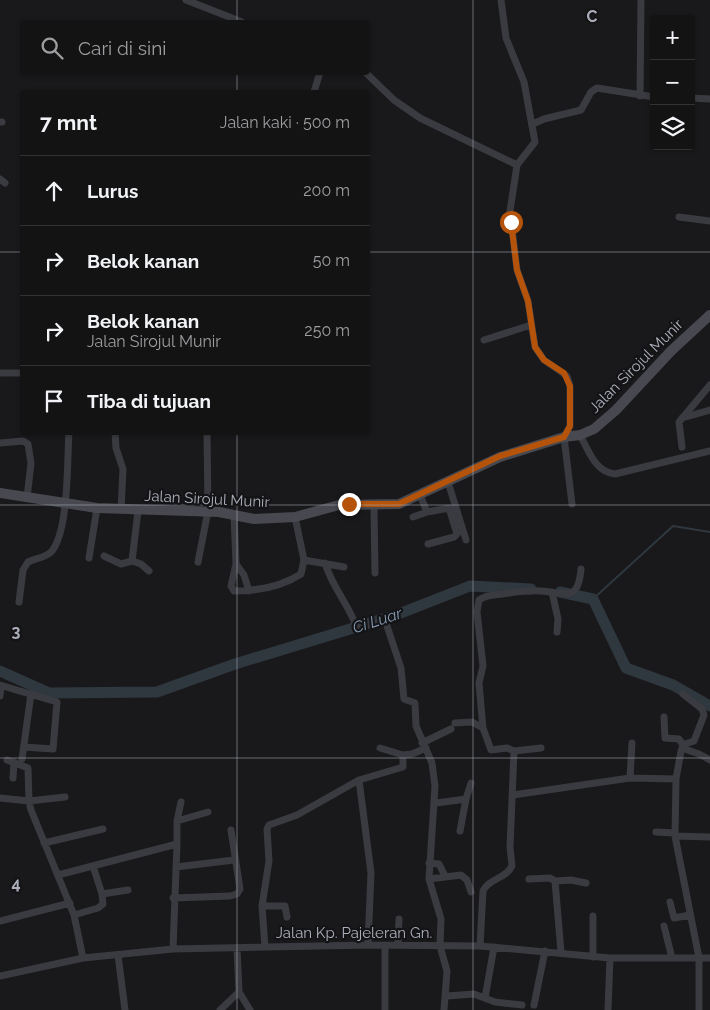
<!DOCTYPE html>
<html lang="id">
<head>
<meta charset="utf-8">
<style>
  :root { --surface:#131314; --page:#202022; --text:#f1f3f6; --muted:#9d9ea0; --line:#323234 }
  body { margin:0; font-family:Raleway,sans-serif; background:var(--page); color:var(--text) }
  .controls { position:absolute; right:15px; top:15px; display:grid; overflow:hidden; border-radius:5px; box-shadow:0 1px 4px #0004 }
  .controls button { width:45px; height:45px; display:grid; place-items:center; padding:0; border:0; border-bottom:1px solid var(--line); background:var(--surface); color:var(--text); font:25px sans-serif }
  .stop { position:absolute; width:15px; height:15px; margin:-11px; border:4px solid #b45309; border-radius:50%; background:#fff }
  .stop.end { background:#b45309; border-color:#fff; box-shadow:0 1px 5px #0008 }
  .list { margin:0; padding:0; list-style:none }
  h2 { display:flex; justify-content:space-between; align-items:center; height:65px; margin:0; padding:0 20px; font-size:21px }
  h2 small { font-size:16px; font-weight:400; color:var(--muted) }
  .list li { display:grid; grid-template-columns:32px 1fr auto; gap:15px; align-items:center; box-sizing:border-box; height:70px; padding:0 20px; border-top:1px solid var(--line) }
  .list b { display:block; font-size:19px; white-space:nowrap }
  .list p { margin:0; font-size:16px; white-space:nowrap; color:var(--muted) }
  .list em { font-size:16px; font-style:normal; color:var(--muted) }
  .icon { flex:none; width:28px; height:28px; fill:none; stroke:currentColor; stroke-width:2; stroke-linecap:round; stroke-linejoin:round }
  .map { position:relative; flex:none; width:710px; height:1010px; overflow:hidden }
  .search { position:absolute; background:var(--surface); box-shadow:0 1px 4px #0004; left:20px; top:20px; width:350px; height:55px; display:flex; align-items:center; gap:12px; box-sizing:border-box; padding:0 18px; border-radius:5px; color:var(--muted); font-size:19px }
  .panel { position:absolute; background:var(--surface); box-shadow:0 1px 4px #0004; left:20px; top:90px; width:350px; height:345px; border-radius:5px }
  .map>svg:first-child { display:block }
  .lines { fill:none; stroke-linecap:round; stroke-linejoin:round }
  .stream { stroke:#2f373f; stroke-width:2 }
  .river { stroke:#2f373f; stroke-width:11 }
  .street { stroke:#3a3b40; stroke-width:7 }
  .secondary { stroke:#484950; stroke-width:10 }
  .route { stroke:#b45309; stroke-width:6 }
  .grid { fill:none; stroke:#acafba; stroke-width:1; stroke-opacity:0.55 }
  .labels { text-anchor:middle; stroke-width:4.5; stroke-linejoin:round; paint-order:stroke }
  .street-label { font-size:15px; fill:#acafba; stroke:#141416 }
  .water-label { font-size:16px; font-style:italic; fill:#859ab3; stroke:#141416 }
  .grid-label { font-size:16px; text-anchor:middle; font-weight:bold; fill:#acafba; stroke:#141416; stroke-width:4.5; stroke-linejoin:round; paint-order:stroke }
</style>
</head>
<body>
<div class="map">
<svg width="710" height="1010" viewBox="0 0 710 1010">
  <rect width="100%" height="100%" fill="#19191b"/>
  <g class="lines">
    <path class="stream" d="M 593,599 L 673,526 L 710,532"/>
    <path class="river" d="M 560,592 L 593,599 L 626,668 L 673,685 L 710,706
      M 0,671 L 49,693 L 157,692 L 235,664 L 396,615 L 470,586 L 531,589"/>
    <path class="street" d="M 186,0 L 242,22
      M 501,0 L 506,38 L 524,82 L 535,142 L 517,165 L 510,211 L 517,270 L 528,301 L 535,347 L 544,360 L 567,376 L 570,386 L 570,426 L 564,437 L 572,504
      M 365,72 L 394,100 L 420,118 L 517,165
      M 314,92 L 320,72
      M 640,96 L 641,0
      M 691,98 L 710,99
      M 0,122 L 2,122
      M 533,124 L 544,119 L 581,110 L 591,92 L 597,88 L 654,97
      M 0,179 L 5,183
      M 679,217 L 710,221
      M 484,340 L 531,325
      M 0,373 L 22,373
      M 682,418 L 710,410
      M 115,432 L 116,448 L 123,469 L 121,510
      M 580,435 C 589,451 595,472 615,474 L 710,451
      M 0,443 L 23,441 L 28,444 L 31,463 L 27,498
      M 682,447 L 679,422 L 710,385
      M 448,482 L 466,540
      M 420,495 L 427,512 L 449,508 L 457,534 L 454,537 L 428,544
      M 374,506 L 375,573
      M 234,515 L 236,564 L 231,586 L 234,591 C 257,591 281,587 301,574 L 304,560 L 295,517
      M 413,517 L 427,512
      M 104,556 L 121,564 L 132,561 L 138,511
      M 89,558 L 97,508
      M 304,560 L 344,567
      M 132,561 L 141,564 L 149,571
      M 198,562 L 208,511 L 207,432
      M 325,563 C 332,587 349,605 357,628 L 385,620 L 401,668 L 404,699 L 415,703 L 416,726 L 432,763 L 435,786 L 429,879 L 441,919 L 440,946 L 447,971 L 444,1010
      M 236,564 L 244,575 L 249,591
      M 552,592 L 558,619 L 557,632
      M 19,602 L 23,570 L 28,562 C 36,558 46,558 52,551 C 69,529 67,461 69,432
      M 0,685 L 57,702 L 53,749 L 24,747
      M 683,694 L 702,709 L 704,715 L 694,741 L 685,744 L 681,751 L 676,779 L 675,836 L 699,958 L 699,1010
      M 0,696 L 1,686
      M 664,717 L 665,738 L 679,739 L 683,745
      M 455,723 L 472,722 L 483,728 L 491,750 L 507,748 L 514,751 L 510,847 L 512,866 C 506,879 489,878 483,891 L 480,946
      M 483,728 L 479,683 L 483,666 L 477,612 L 479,600 C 485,595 494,595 502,594 C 515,592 527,590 541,591 C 566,593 578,603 581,569
      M 422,743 L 451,729
      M 380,748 L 403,755
      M 682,748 L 699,754 L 710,760
      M 514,751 L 541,748
      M 22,759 L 31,694
      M 7,760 L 28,768 L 29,801 L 31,810 L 74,915 L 83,958
      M 13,778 L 14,762
      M 630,778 L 632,743
      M 359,780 L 371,873 L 368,945
      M 513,795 L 630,778 L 676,779
      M 0,798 L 29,801 L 65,797
      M 466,799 L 471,783
      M 436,803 L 466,799 L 460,831
      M 177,821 L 208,812
      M 656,832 L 675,833
      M 675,836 L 710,837
      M 44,843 L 103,829
      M 429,863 L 439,864 L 445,876
      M 176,867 L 234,860
      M 58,875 L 177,844 L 177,821 L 181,802
      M 429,879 L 461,875 L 467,880 L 471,892
      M 529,879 L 550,878 L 555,881 L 561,952
      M 555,881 L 571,880 L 586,883
      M 102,894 L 128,890
      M 173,898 L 230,896 L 237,894 L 240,889 L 231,830
      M 670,902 L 674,918 L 690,915
      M 262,906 L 285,906 L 287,917
      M 74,915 L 98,908 L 103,904 L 102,894 L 93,866
      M 593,916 L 593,957
      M 0,921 L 70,903
      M 664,926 L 672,958
      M 398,945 L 399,919
      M 265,947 L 262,906 L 269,861 L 267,829 L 269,825 L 297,815 L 359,780 L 403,767 L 403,755 L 412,754 L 426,748
      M 173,949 L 177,844
      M 237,949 L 239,992 L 250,1010
      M 118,955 L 125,1010
      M 0,976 L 83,958 L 173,949 L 368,945 L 480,946 L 610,958 L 710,958
      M 447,996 L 474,994 L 495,1002 L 522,1005
      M 485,998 L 494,947
      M 534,1005 L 545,951
      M 220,1010 L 239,992
      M 385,1010 L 385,945
      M 608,1010 L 610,958"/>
    <path class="secondary" d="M 0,493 L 97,508 L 219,512 L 254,519 L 295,517 L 339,505 L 399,504 L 500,457 L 564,437 L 580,435 L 594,429 L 616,410 L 671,351 L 710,315"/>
  </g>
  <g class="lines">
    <path class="route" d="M 349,504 L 399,504 L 500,456 L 564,437 L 570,426 L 570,386 L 564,373 L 544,360 L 535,347 L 528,301 L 517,270 L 511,222"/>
  </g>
  <path class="grid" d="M 237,0 L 237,22M 473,0 L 473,1010M 237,72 L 237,92M 0,252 L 22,252M 368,252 L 710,252M 237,432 L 237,1010M 0,505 L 710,505M 0,758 L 710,758"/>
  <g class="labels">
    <g class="street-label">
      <text transform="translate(636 366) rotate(-45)" y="5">Jalan Sirojul Munir</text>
      <text transform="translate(207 499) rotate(3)" y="5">Jalan Sirojul Munir</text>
      <text x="354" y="938">Jalan Kp. Pajeleran Gn.</text>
    </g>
    <g class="water-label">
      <text transform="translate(377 620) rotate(-18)" y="6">Ci Luar</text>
    </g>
  </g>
  <g class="grid-label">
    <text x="592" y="22">C</text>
    <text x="16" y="637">3</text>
    <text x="16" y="889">4</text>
  </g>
</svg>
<div class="controls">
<button>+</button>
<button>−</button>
<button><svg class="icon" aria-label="layers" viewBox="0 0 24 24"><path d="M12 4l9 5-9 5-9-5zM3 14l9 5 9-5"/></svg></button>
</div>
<div class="stop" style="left:511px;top:222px"></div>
<div class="stop end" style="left:349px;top:504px"></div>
<div class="search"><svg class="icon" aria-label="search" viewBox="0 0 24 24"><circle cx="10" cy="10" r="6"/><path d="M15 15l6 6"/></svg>Cari di sini</div>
<section class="panel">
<h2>7 mnt<small>Jalan kaki · 500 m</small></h2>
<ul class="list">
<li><svg class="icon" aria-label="ahead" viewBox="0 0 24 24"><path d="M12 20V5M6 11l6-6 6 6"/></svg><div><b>Lurus</b></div><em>200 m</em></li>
<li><svg class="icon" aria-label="right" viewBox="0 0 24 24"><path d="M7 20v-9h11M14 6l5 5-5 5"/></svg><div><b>Belok kanan</b></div><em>50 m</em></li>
<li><svg class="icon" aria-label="right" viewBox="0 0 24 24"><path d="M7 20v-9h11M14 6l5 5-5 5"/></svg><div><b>Belok kanan</b><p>Jalan Sirojul Munir</p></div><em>250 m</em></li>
<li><svg class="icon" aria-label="arrive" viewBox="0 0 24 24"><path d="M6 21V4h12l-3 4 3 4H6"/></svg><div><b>Tiba di tujuan</b></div></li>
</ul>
</section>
</div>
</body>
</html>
